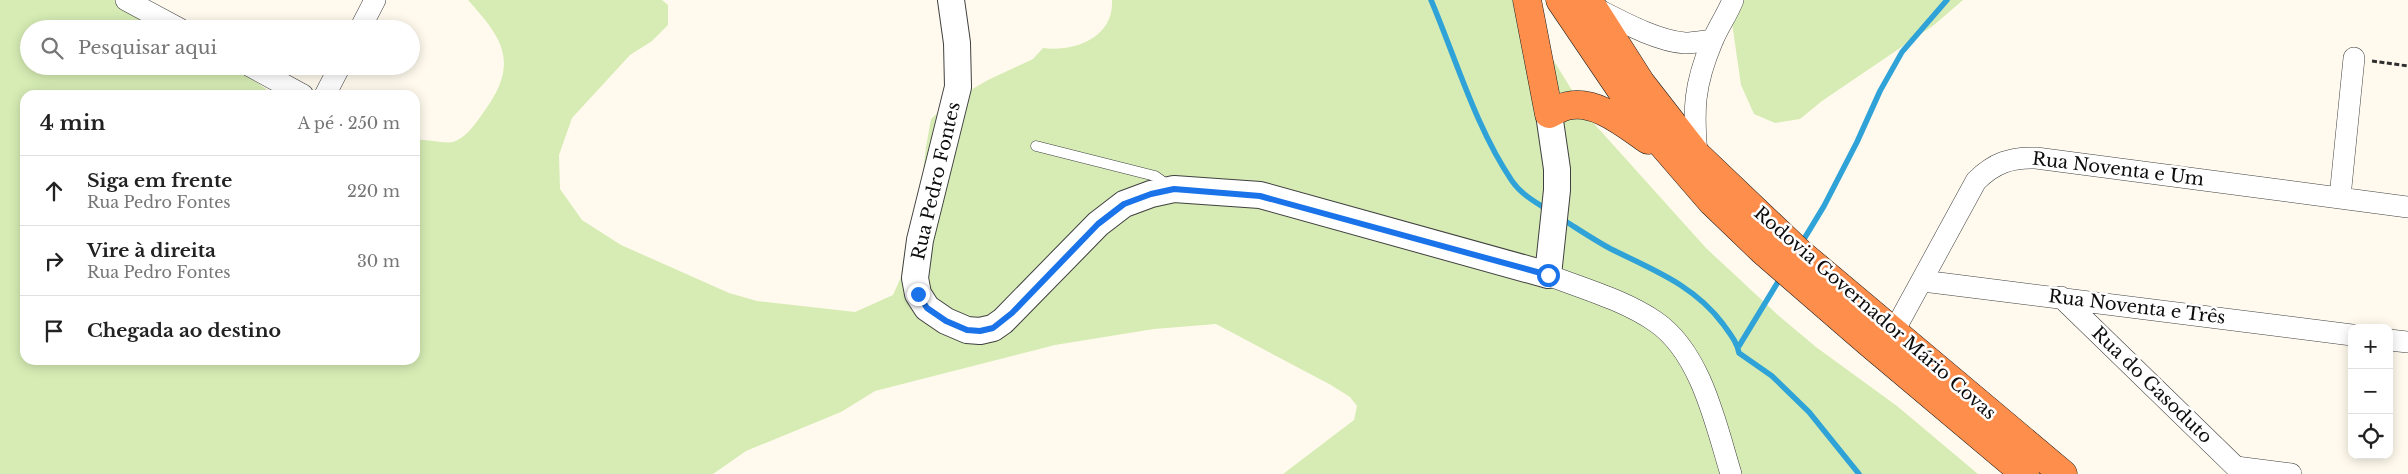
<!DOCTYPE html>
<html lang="pt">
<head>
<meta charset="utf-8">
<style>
  :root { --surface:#fff; --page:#f6f6f6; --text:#222; --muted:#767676; --line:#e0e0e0 }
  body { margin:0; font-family:"Libre Baskerville",serif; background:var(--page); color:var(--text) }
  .controls { position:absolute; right:15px; bottom:15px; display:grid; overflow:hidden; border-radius:10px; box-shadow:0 2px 12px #0003 }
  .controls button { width:45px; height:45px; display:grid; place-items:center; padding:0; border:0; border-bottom:1px solid var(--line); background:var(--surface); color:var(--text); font:25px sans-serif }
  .stop { position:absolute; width:15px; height:15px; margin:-11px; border:4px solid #1a73e8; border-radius:50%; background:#fff }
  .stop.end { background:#1a73e8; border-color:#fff; box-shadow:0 1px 5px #0008 }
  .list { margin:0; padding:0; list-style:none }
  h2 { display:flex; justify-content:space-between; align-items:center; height:65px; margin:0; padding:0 20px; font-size:21px }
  h2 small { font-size:16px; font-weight:400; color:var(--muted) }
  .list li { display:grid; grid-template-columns:32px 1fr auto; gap:15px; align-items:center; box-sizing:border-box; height:70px; padding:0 20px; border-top:1px solid var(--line) }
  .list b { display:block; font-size:19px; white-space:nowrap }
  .list p { margin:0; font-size:16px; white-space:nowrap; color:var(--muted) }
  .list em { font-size:16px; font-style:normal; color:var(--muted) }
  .icon { flex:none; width:28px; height:28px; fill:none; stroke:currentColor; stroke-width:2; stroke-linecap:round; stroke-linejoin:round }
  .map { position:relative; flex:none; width:2408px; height:474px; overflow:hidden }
  .search { position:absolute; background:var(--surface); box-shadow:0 2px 12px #0003; left:20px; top:20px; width:400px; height:55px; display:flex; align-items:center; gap:12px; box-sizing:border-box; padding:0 18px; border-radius:28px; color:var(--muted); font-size:19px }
  .panel { position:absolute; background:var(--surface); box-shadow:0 2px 12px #0003; left:20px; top:90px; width:400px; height:275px; border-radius:15px }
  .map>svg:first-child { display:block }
  .green { fill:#d6ecb4 }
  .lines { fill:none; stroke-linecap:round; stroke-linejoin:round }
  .stream { stroke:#2fa2d7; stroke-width:5.5 }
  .service-casing { stroke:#404040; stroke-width:11 }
  .minor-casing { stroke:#404040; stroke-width:22 }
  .tertiary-casing { stroke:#404040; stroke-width:28 }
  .motorway-casing { stroke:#1e1e1e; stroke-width:29 }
  .path { stroke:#2f2f2f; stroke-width:3; stroke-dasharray:5 2.5; stroke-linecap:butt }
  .service { stroke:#fff; stroke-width:10 }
  .minor { stroke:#fff; stroke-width:21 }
  .tertiary { stroke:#fff; stroke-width:26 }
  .motorway { stroke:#fe8e4b; stroke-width:28 }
  .route { stroke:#1a73e8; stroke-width:6 }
  .labels { text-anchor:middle; stroke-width:5; stroke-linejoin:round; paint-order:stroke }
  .street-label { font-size:18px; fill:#0d0d0d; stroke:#fff }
</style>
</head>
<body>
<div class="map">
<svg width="2408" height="474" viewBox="0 0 2408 474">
  <rect width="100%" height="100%" fill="#fffaed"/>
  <path class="green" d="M 0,0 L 122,0 L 172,29 L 29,29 L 29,66 L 235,66 L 274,95 L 25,95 L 25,360 L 415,360 L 415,140 C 426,139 444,144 453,142 C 466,138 476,123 483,113 C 519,64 505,41 468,0 L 662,0 L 668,5 L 668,25 L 652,41 L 630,55 L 572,118 L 559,155 L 560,189 L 582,220 L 621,245 L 729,293 L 757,301 L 855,312 L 893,295 L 901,277 L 905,250 L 918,211 L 926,147 L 931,119 L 950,102 L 988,80 L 1033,59 L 1043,48 C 1074,52 1114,38 1112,0 L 1518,0 L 1527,17 L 1589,118 L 1706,248 L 1779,316 L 1816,347 L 1897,406 L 1978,474 L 1283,474 L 1354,420 L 1357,406 L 1350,397 L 1331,385 L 1216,324 L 1154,329 L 1055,345 L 875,391 L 841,412 L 746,451 L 713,474 L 0,474 Z
    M 1744,0 L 1963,0 L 1934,25 L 1822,101 L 1800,119 L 1775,123 L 1754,114 L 1741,85 L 1732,23 Z"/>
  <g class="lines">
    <path class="stream" d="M 1431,0 C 1456,59 1476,128 1512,181 C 1521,194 1535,202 1548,210
      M 1562,219 C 1578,229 1594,240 1611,249 C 1653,270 1694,285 1723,324 C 1730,334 1737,342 1739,353 L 1772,376 L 1809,412 L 1859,474
      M 1801,244 L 1824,206 L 1857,142 L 1880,91 L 1902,52 L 1947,0
      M 1739,346 L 1781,277"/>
    <g class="service-casing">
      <path id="service" d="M 1036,146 L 1155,176 L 1169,186"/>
    </g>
    <g class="minor-casing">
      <path id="minor" d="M 126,0 L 180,29
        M 1593,7 C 1619,20 1656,41 1685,43 C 1694,43 1704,41 1713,40
        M 360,29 L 375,0
        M 250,66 L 303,95
        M 325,95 L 340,66
        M 1697,155 C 1693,109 1694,85 1712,42 C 1718,27 1727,15 1733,0
        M 2340,197 L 2354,58
        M 1548,275 C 1584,289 1624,300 1656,322 C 1701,353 1716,425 1731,474
        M 1923,281 L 2352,335
        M 2061,297 L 2243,474
        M 1893,333 L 1976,181 C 1994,163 2011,157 2036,158 L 2408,207
        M 2389,340 L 2408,342
        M 2236,467 L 2291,474"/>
    </g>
    <g class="tertiary-casing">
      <path id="tertiary" d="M 951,0 L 957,43 L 958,87 L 920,240 L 915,278 L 918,294 L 927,308 L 946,321 L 967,330 L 980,331 L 993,328 L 1003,321 L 1098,224 L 1124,204 L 1151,194 L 1174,189 L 1260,195 L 1548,275 L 1557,190 L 1557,169 L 1549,114"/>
    </g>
    <g class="motorway-casing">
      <path id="motorway" d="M 1527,0 L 1549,114 C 1555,111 1561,107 1567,106 C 1596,99 1626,125 1648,140
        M 1560,0 L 1642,121 L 1712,202 L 1763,251 L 1868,342 L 2025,474
        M 1588,0 L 1641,83 L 1697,155 L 1800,253 L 2063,474"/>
    </g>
    <path class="path" d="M 2372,61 L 2408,66"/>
    <use href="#service" class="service"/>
    <use href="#minor" class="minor"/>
    <use href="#tertiary" class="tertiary"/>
    <use href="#motorway" class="motorway"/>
  </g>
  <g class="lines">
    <path class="route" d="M 918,294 L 927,308 L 946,321 L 967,330 L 980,331 L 993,328 L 1012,313 L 1098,224 L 1124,204 L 1151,194 L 1174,189 L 1260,196 L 1548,275"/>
  </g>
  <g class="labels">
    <g class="street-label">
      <text transform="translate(2118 169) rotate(7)" y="6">Rua Noventa e Um</text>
      <text transform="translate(936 181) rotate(-77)" y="6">Rua Pedro Fontes</text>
      <text transform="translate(2137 307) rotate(7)" y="6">Rua Noventa e Três</text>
      <text transform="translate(1875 313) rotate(41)" y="6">Rodovia Governador Mário Covas</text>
      <text transform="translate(2152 385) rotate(44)" y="6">Rua do Gasoduto</text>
    </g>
  </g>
</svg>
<div class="controls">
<button>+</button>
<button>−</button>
<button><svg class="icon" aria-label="locate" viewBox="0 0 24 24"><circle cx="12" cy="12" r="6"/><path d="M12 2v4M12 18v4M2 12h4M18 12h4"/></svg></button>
</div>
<div class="stop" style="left:1548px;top:275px"></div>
<div class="stop end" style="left:918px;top:294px"></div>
<div class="search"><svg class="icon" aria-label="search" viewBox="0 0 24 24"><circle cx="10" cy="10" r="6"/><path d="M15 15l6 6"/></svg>Pesquisar aqui</div>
<section class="panel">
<h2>4 min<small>A pé · 250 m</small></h2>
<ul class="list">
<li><svg class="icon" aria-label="ahead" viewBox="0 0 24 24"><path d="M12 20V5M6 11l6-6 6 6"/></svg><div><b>Siga em frente</b><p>Rua Pedro Fontes</p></div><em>220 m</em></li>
<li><svg class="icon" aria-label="right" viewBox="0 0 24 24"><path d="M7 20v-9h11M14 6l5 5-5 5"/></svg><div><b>Vire à direita</b><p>Rua Pedro Fontes</p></div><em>30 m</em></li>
<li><svg class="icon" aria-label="arrive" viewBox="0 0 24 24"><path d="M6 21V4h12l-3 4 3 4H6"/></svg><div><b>Chegada ao destino</b></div></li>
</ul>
</section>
</div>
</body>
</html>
